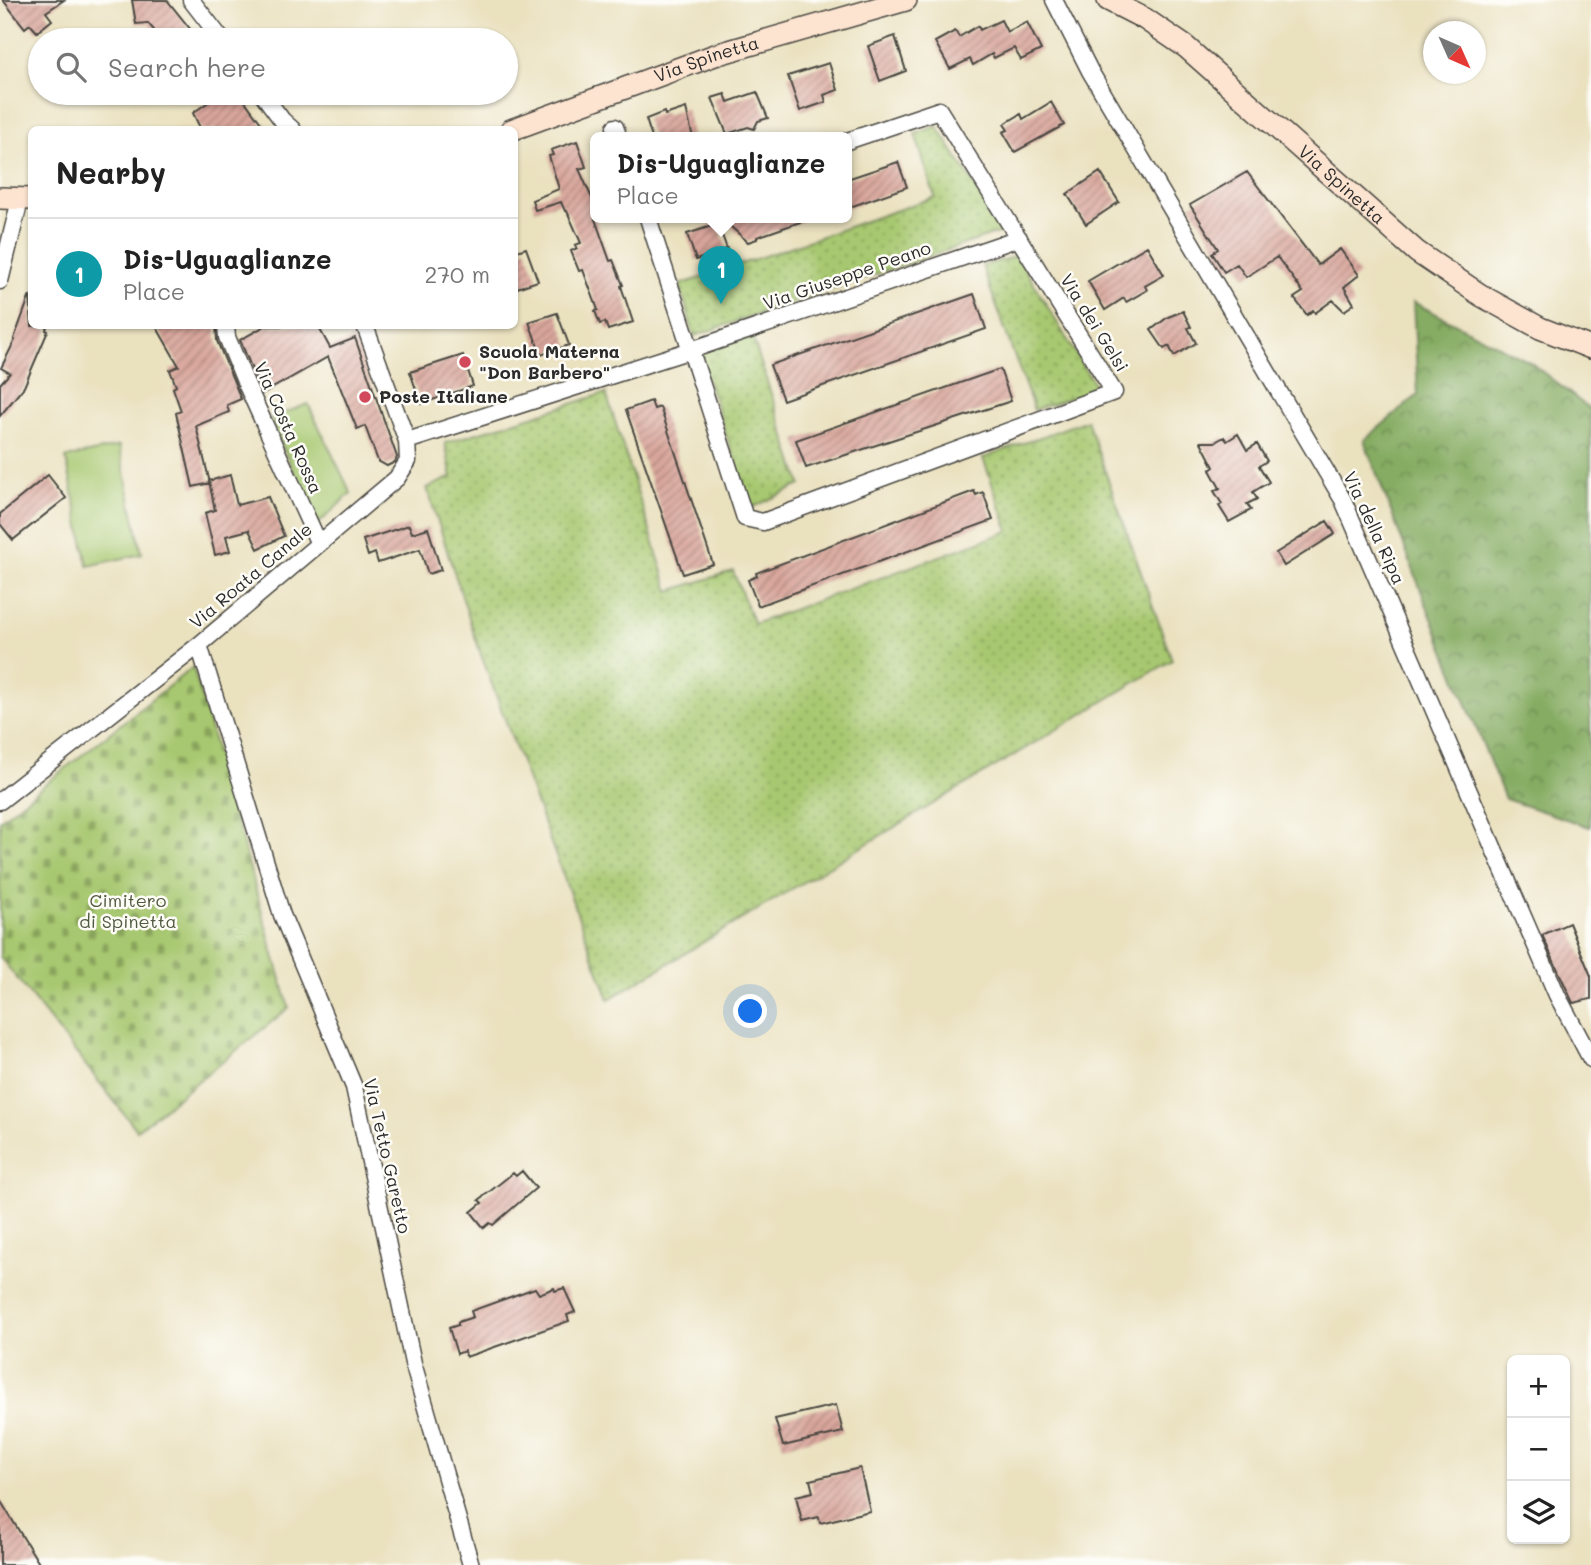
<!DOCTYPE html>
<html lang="en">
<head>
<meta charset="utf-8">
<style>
  :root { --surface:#fff; --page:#f6f6f6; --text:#222; --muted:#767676; --line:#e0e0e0; --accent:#111827 }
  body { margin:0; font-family:Mali,sans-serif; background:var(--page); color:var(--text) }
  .controls { position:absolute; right:21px; bottom:21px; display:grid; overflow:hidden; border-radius:10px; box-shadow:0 2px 5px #0004 }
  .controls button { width:63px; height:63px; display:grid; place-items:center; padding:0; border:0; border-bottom:2px solid var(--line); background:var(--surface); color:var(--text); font:35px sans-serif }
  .compass { position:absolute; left:1423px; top:21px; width:63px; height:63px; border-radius:50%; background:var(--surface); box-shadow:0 2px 5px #0004; rotate:135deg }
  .you { position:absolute; left:751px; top:1012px; width:24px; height:24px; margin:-18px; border:5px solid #fff; border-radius:50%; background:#1a73e8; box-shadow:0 0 0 10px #1a73e833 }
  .badge { display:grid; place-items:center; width:46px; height:46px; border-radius:50%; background:var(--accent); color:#fff; font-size:23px; font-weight:700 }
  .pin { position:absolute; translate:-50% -58px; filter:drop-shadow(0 2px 4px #0008) }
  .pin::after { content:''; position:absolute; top:37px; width:24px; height:21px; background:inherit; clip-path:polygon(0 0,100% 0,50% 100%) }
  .popup { position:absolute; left:590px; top:132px; width:262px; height:91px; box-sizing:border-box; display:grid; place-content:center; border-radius:10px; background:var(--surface); filter:drop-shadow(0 2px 5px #0005); font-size:23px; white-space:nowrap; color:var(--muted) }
  .popup b { font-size:26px; color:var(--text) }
  .popup::after { content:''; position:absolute; left:50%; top:100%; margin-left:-14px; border:14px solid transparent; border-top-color:var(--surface) }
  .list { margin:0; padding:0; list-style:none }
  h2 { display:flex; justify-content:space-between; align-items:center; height:91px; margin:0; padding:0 28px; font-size:30px }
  h2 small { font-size:23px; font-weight:400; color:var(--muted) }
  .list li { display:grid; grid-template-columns:46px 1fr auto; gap:21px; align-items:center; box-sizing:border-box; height:112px; padding:0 28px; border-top:2px solid var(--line) }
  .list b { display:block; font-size:26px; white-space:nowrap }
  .list p { margin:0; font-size:23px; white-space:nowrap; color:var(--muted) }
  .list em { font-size:23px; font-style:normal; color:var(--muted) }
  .icon { flex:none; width:38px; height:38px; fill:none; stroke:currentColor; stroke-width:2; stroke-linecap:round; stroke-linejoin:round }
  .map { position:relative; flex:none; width:1591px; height:1565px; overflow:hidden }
  .search { position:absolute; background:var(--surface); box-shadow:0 2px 5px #0004; left:28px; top:28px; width:490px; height:77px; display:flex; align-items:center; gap:18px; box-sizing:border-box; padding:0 24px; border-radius:38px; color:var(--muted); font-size:26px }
  .panel { position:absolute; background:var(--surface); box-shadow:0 2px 5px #0004; left:28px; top:126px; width:490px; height:203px; border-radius:10px }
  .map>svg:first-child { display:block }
  .grass { fill:url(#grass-dots); stroke:#697a4e; stroke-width:2 }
  .forest { fill:url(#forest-crowns); stroke:#586c46; stroke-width:2 }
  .cemetery { fill:url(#cemetery-stones); stroke:#697a4e; stroke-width:2 }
  .pitch { fill:#a7c870; stroke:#697a4e; stroke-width:2 }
  .building { fill:url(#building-hatch) }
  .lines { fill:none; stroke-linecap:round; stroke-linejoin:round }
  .minor-casing { stroke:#484641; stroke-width:19 }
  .secondary-casing { stroke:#484641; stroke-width:24 }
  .minor { stroke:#fff; stroke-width:16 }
  .secondary { stroke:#fde4d0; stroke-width:21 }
  .poi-dot { fill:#d1495b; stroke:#fdfcf7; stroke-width:2.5 }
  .labels { text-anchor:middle; stroke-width:5; stroke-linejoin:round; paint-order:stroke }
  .street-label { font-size:18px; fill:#2b2b2b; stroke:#fdfcf7 }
  .poi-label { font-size:18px; font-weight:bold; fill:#2b2b2b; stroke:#fdfcf7; text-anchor:start }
  .park-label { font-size:18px; fill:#505a40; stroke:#fdfcf7 }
</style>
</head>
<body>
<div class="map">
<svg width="1591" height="1565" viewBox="0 0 1591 1565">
  <defs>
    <pattern id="grass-dots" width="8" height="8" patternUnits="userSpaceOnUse" patternTransform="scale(1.75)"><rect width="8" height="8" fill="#a7c870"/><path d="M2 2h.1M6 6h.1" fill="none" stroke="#88a35c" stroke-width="1.8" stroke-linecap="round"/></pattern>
    <pattern id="forest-crowns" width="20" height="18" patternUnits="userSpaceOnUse" patternTransform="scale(1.75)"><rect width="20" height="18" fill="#85ac62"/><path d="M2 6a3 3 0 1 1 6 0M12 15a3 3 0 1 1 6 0" fill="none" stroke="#6d8c51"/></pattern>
    <pattern id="cemetery-stones" width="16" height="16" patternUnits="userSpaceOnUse" patternTransform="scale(1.75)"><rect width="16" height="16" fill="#a7c870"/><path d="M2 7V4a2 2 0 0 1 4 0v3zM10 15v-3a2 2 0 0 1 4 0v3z" fill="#88a35c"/></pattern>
    <pattern id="building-hatch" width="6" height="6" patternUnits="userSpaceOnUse" patternTransform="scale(1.75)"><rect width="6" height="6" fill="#d9a69b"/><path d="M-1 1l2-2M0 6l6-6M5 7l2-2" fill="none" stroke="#b0877f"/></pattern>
  </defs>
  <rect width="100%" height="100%" fill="#fdfcf7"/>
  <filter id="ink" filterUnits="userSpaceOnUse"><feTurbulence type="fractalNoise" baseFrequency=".0143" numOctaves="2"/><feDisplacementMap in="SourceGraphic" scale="14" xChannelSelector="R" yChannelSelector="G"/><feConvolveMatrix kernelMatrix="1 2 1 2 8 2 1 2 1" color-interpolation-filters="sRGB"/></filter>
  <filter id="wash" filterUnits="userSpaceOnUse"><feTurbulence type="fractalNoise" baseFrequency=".00686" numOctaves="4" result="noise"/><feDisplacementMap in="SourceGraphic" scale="28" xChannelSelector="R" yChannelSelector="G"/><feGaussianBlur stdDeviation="1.57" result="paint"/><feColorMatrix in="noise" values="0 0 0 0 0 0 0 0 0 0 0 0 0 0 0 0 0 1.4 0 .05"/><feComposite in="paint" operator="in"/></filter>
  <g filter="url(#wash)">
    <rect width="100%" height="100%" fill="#eae1bf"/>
    <path class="grass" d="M 937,126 L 1004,231 L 694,336 L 680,285 L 935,197 L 915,134 Z
      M 1017,256 L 1097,389 L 1034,410 L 982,266 Z
      M 752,336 L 801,485 L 751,508 L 698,352 Z
      M 606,393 L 669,591 L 733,571 L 754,624 L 1009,531 L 983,458 L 1087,420 L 1172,660 L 609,999 L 480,652 L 427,488 L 452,477 L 445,443 Z"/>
    <path class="forest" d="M 1413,302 L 1530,362 L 1591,410 L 1590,827 L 1505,799 L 1426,604 L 1364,440 L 1418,395 Z"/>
    <path class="cemetery" d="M 193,667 L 289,1008 L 137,1130 L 0,957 L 0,820 Z"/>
    <path class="pitch" d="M 308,404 L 351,493 L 317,525 L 270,418 Z
      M 119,446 L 142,554 L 88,566 L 66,458 Z"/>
    <g id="blocks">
      <path class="building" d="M 3,0 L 64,0 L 46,12 L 52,20 L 37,32 L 30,24 L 25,28 Z
        M 132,0 L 167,0 L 199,40 L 162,40 L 148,23 L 136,24 Z
        M 1001,20 L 1007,32 L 1027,22 L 1041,50 L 1021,60 L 1014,48 L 994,58 L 992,54 L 973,65 L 970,59 L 950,69 L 935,42 L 955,31 L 959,37 L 978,26 L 980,30 Z
        M 895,36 L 906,71 L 880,81 L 868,46 Z
        M 829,63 L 838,90 L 824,95 L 826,102 L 800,111 L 788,76 Z
        M 757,92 L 768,118 L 758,121 L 754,129 L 748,127 L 727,134 L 712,98 L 725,94 L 728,102 Z
        M 221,93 L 239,93 L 266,130 L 201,130 L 193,113 Z
        M 1051,102 L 1064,125 L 1015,152 L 1003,132 L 1008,130 L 1004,124 L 1021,114 L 1023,119 Z
        M 686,108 L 693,138 L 652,138 L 646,119 L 664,112 L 665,115 Z
        M 577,141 L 586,167 L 579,169 L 595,205 L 595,219 L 610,261 L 613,260 L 623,285 L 621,286 L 633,322 L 608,330 L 605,322 L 600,324 L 595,311 L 598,310 L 583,270 L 579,271 L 571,251 L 577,248 L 575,245 L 581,243 L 567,211 L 565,211 L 561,202 L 535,210 L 532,200 L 559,189 L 549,156 L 553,155 L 551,150 Z
        M 898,162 L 907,187 L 847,208 L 847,179 Z
        M 1100,172 L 1119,202 L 1086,224 L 1067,194 Z
        M 1247,172 L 1318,265 L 1340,249 L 1359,275 L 1344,287 L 1354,304 L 1344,311 L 1333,300 L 1315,313 L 1313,310 L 1307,315 L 1294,298 L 1303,292 L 1277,257 L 1246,277 L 1237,264 L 1224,272 L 1212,253 L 1218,249 L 1190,205 Z
        M 721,218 L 803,218 L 803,221 L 757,237 L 757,239 L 748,242 Z
        M 718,224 L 727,249 L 696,260 L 687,234 Z
        M 1147,246 L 1164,275 L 1145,286 L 1147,290 L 1126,302 L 1124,298 L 1105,310 L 1088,281 Z
        M 526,248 L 538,281 L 514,289 L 514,252 Z
        M 974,294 L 986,329 L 783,400 L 770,365 Z
        M 30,295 L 32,326 L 47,326 L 46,330 L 48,331 L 24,387 L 0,416 L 0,384 L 10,373 L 1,368 L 15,340 L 14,339 Z
        M 1183,311 L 1191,327 L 1188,328 L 1196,343 L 1174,356 L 1169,346 L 1164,349 L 1151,330 L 1168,317 Z
        M 557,313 L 569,345 L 541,355 L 529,322 Z
        M 156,326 L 216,326 L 217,341 L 241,399 L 227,405 L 229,412 L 196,426 L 210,483 L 193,487 L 176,413 L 181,411 L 173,388 L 176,386 L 170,370 L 179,366 Z
        M 265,326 L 318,326 L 330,348 L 355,338 L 397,457 L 395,462 L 387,466 L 378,461 L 365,426 L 357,429 L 328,357 L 262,394 L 240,340 Z
        M 463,355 L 473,386 L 421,404 L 410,372 Z
        M 1000,369 L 1011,401 L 806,468 L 796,440 Z
        M 651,401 L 654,409 L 660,407 L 713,564 L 683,574 L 626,410 Z
        M 1238,434 L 1247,450 L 1257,444 L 1267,461 L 1259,466 L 1269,482 L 1253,492 L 1257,499 L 1247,504 L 1251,510 L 1229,522 L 1219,506 L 1222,504 L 1214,491 L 1220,488 L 1210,470 L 1214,467 L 1201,442 L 1215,442 L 1224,437 L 1227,441 Z
        M 48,475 L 66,498 L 13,540 L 0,524 L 0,514 Z
        M 230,475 L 237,505 L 268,497 L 284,536 L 258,549 L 249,530 L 226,536 L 230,551 L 215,555 L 205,513 L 215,510 L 209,481 Z
        M 974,491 L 976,495 L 983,492 L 993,520 L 758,606 L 748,580 L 757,576 L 756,573 Z
        M 1327,521 L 1335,534 L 1284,566 L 1276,553 Z
        M 409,525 L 412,533 L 428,528 L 441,570 L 428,574 L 420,549 L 378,563 L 375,553 L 368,556 L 363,540 Z
        M 1569,923 L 1591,976 L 1591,999 L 1573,1003 L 1542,935 Z
        M 522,1171 L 536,1188 L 493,1225 L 490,1223 L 484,1228 L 471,1212 L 482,1203 L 479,1200 L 513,1173 L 516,1176 Z
        M 535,1288 L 539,1294 L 554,1288 L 555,1291 L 564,1288 L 575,1312 L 567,1315 L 569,1321 L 466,1357 L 464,1351 L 457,1354 L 449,1328 L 458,1325 L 458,1322 L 473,1317 L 471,1311 Z
        M 836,1405 L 843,1432 L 783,1446 L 775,1419 Z
        M 860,1468 L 870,1511 L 820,1523 L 819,1517 L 802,1521 L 796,1496 L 813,1492 L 810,1480 Z
        M 0,1500 L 40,1565 L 0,1565 Z"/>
    </g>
  </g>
  <g filter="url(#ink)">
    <use href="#blocks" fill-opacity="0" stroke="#484641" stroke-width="2"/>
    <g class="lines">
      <g class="minor-casing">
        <path id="minor" d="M 191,0 L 222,40
          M 1054,0 L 1090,71 L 1343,500 L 1557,995 L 1591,1059
          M 262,93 L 282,120 L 293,130
          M 615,127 L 619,138
          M 648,218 L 745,518 L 763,522 L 1114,392 L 939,110 L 847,141
          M 0,281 L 20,200
          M 226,326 L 227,337 L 244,379 L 319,544
          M 407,441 L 691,350 L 1019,238
          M 199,645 L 282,915 L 354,1087 L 413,1363 L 471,1565
          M 0,801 L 199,645 L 397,478 L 408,461 L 407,441 L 365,326"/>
      </g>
      <g class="secondary-casing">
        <g id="secondary">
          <path id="s1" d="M 1108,0 L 1145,19 L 1186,47 L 1417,252 L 1482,296 L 1540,328 L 1591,348"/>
          <path id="s2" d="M 511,130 L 715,55 L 906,0"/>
          <path d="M 0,198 L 32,199"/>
        </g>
      </g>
      <use href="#minor" class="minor"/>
      <use href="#secondary" class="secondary"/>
    </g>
  </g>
  <g class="poi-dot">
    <circle cx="465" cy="362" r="7"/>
    <circle cx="365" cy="397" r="7"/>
  </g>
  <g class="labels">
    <g class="street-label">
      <text dy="6" stroke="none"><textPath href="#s2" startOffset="208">Via Spinetta</textPath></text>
      <text dy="6" stroke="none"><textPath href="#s1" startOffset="299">Via Spinetta</textPath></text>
      <text transform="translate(847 276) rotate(-19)" y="6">Via Giuseppe Peano</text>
      <text transform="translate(1094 323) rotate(58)" y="6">Via dei Gelsi</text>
      <text transform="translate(288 428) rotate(66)" y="6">Via Costa Rossa</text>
      <text transform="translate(1374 528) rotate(65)" y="6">Via della Ripa</text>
      <text transform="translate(251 576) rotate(-40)" y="6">Via Roata Canale</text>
      <text transform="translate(387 1156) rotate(77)" y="6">Via Tetto Garetto</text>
    </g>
    <g class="poi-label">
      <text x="479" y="358">Scuola Materna<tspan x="479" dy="21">"Don Barbero"</tspan></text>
      <text x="379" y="403">Poste Italiane</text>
    </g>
    <g class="park-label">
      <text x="128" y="907">Cimitero<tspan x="128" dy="21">di Spinetta</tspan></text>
    </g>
  </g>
</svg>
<div class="controls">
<button>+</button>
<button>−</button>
<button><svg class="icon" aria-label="layers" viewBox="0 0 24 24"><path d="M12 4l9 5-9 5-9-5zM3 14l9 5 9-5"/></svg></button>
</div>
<svg class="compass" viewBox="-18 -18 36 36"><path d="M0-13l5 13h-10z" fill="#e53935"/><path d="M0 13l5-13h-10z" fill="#767676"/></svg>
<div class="you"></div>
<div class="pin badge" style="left:721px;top:304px;background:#0f9aa8">1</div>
<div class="popup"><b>Dis-Uguaglianze</b>Place</div>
<div class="search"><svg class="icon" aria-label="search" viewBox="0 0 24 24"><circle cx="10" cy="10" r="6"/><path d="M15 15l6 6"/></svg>Search here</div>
<section class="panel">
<h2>Nearby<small></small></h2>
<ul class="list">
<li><span class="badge" style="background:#0f9aa8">1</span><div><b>Dis-Uguaglianze</b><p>Place</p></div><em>270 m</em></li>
</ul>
</section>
</div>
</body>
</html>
